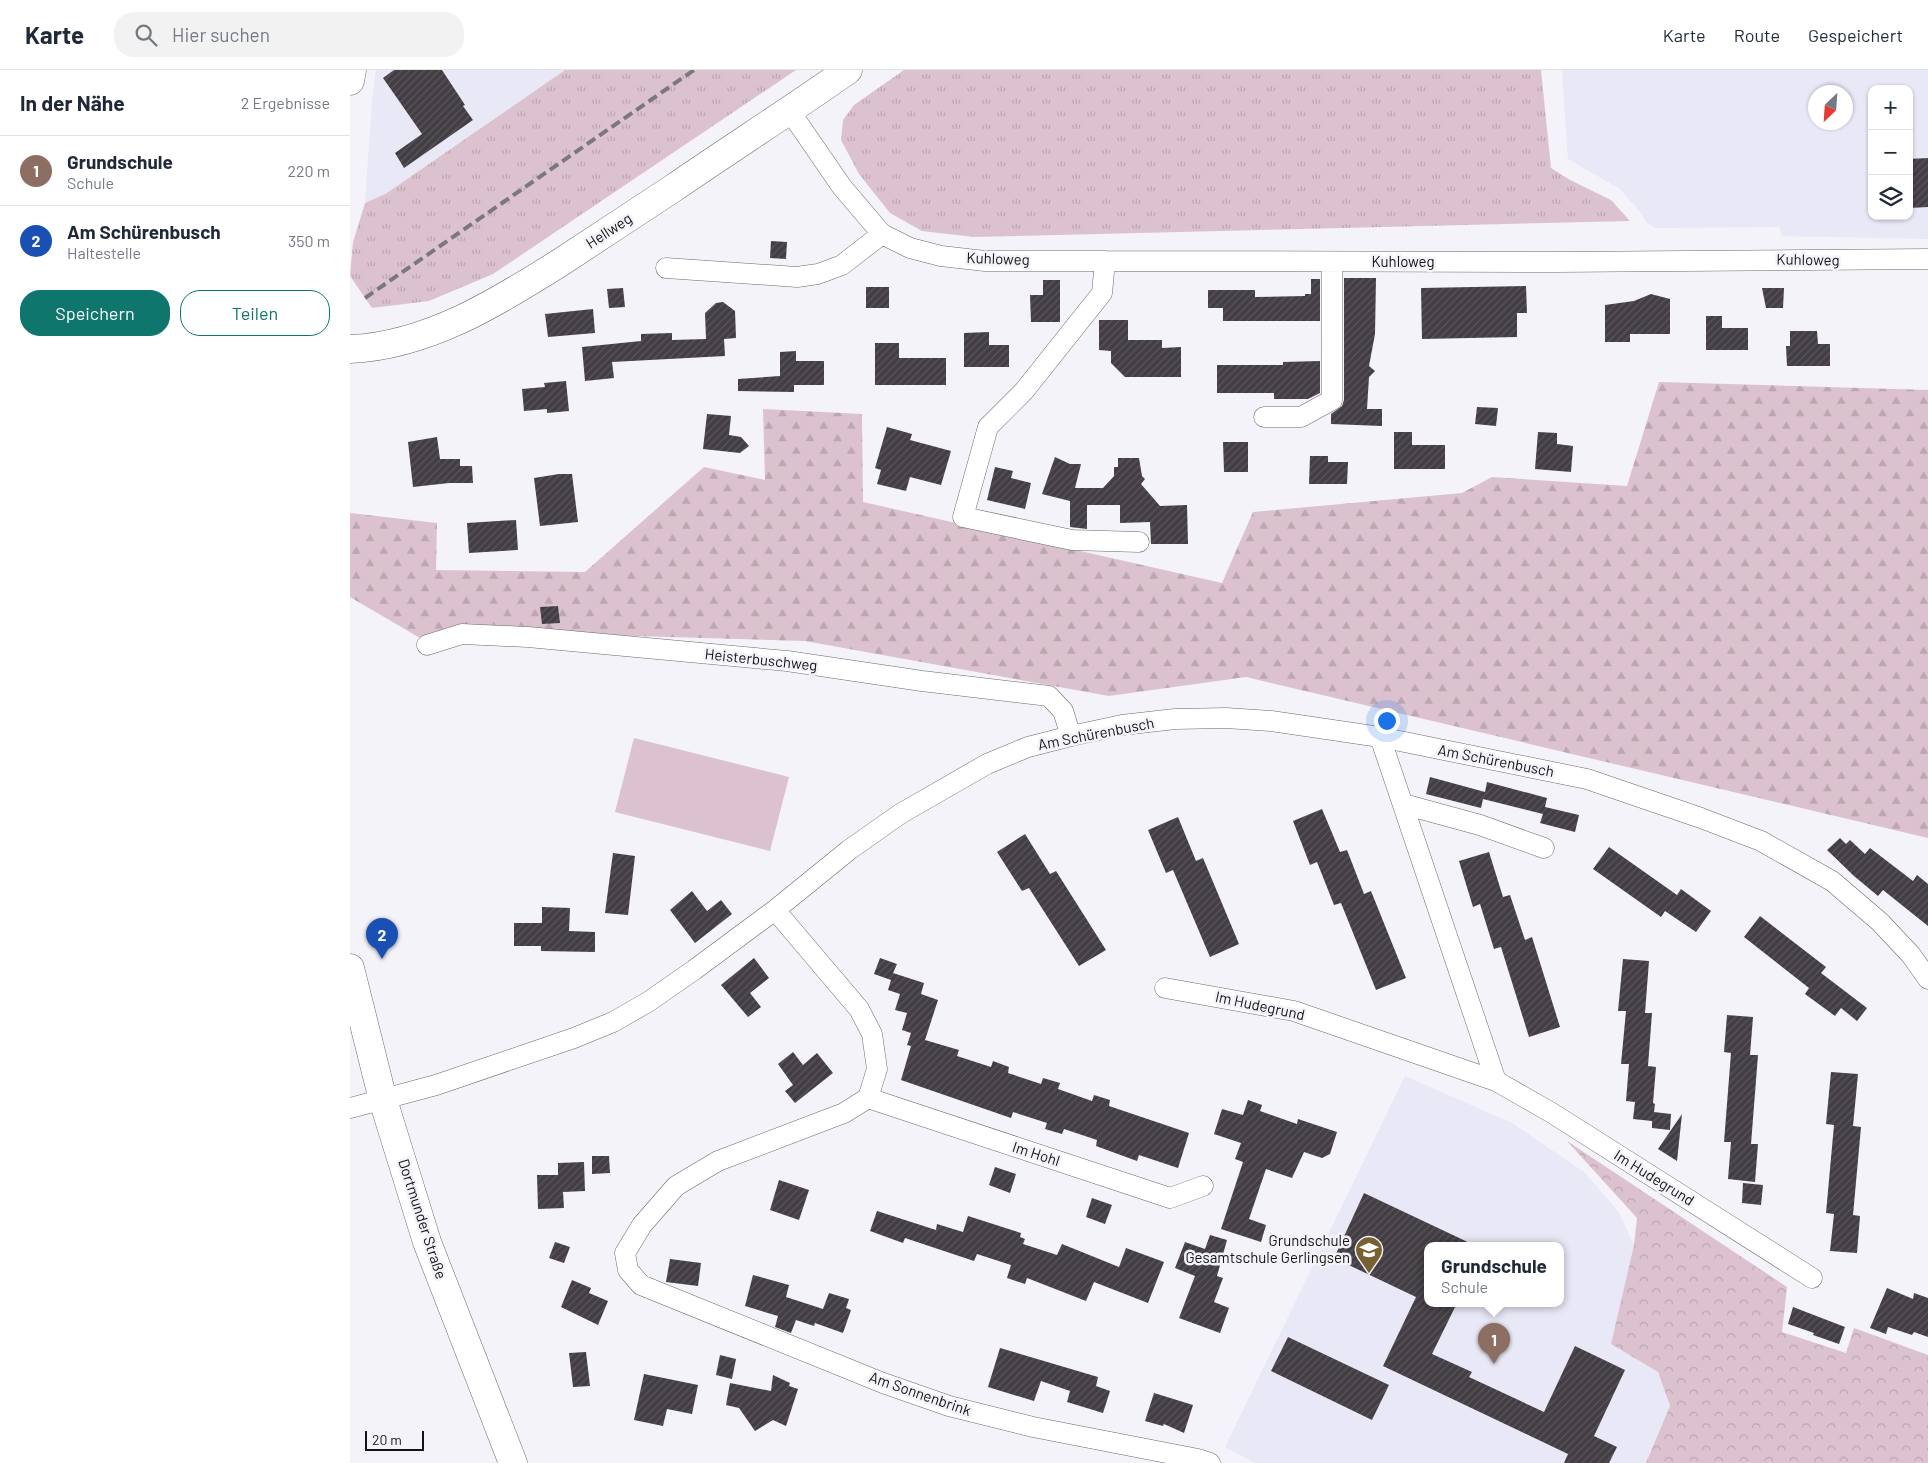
<!DOCTYPE html>
<html lang="de">
<head>
<meta charset="utf-8">
<style>
  :root { --surface:#fff; --page:#f2f2f3; --text:#1f2937; --muted:#747a83; --line:#e0e1e3; --accent:#0f766e }
  body { margin:0; font-family:Barlow,sans-serif; background:var(--page); color:var(--text) }
  .controls { position:absolute; right:15px; top:15px; display:grid; overflow:hidden; border-radius:10px; box-shadow:0 1px 4px #0004 }
  .controls button { width:45px; height:45px; display:grid; place-items:center; padding:0; border:0; border-bottom:1px solid var(--line); background:var(--surface); color:var(--text); font:25px sans-serif }
  .compass { position:absolute; left:1458px; top:15px; width:45px; height:45px; border-radius:50%; background:var(--surface); box-shadow:0 1px 4px #0004; rotate:205deg }
  .scale { position:absolute; left:15px; bottom:12px; width:59px; box-sizing:border-box; padding-left:5px; border:2px solid #141416; border-top:0; font-size:14px; line-height:18px; white-space:nowrap; color:#141416; -webkit-text-stroke:4px #f3f3f9; paint-order:stroke }
  .you { position:absolute; left:1036px; top:650px; width:18px; height:18px; margin:-12px; border:4px solid #fff; border-radius:50%; background:#1a73e8; box-shadow:0 0 0 8px #1a73e833 }
  .badge { display:grid; place-items:center; width:32px; height:32px; border-radius:50%; background:var(--accent); color:#fff; font-size:16px; font-weight:700 }
  .pin { position:absolute; translate:-50% -41px; filter:drop-shadow(0 1px 2px #0008) }
  .pin::after { content:''; position:absolute; top:26px; width:18px; height:15px; background:inherit; clip-path:polygon(0 0,100% 0,50% 100%) }
  .popup { position:absolute; left:1074px; top:1172px; width:140px; height:65px; box-sizing:border-box; display:grid; place-content:center; border-radius:10px; background:var(--surface); filter:drop-shadow(0 1px 4px #0005); font-size:16px; white-space:nowrap; color:var(--muted) }
  .popup b { font-size:19px; color:var(--text) }
  .popup::after { content:''; position:absolute; left:50%; top:100%; margin-left:-10px; border:10px solid transparent; border-top-color:var(--surface) }
  .list { margin:0; padding:0; list-style:none }
  h2 { display:flex; justify-content:space-between; align-items:center; height:65px; margin:0; padding:0 20px; font-size:21px }
  h2 small { font-size:16px; font-weight:400; color:var(--muted) }
  .list li { display:grid; grid-template-columns:32px 1fr auto; gap:15px; align-items:center; box-sizing:border-box; height:70px; padding:0 20px; border-top:1px solid var(--line) }
  .list b { display:block; font-size:19px; white-space:nowrap }
  .list p { margin:0; font-size:16px; white-space:nowrap; color:var(--muted) }
  .list em { font-size:16px; font-style:normal; color:var(--muted) }
  .actions { display:flex; gap:10px; padding:15px 20px }
  .actions a { flex:1; padding:11px 0; border:1px solid var(--accent); border-radius:20px; text-align:center; font-size:18px; color:var(--accent) }
  .actions .main { background:var(--accent); color:#fff }
  .icon { flex:none; width:28px; height:28px; fill:none; stroke:currentColor; stroke-width:2; stroke-linecap:round; stroke-linejoin:round }
  .map { position:relative; flex:none; width:1578px; height:1393px; overflow:hidden }
  header { display:flex; align-items:center; gap:30px; box-sizing:border-box; height:70px; padding:0 25px; background:var(--surface); border-bottom:1px solid var(--line) }
  header strong { font-size:24px }
  nav { display:flex; gap:28px; margin-inline-start:auto; font-size:18px }
  .search { width:350px; height:45px; background:var(--page); display:flex; align-items:center; gap:12px; box-sizing:border-box; padding:0 18px; border-radius:20px; color:var(--muted); font-size:19px }
  main { display:flex }
  aside { flex:1; background:var(--surface) }
  .map>svg:first-child { display:block }
  .built { fill:#e8e8f6; fill-rule:evenodd }
  .grass { fill:url(#grass-tufts) }
  .forest { fill:url(#forest-firs) }
  .park { fill:url(#park-crowns) }
  .pitch { fill:#dcc2ce }
  .building { fill:url(#building-hatch) }
  .lines { fill:none; stroke-linecap:round; stroke-linejoin:round }
  .street-casing { stroke:#69696e; stroke-width:21 }
  .secondary-casing { stroke:#69696e; stroke-width:29 }
  .street { stroke:#fff; stroke-width:20 }
  .secondary { stroke:#fff; stroke-width:28 }
  .rail { stroke:#79797d; stroke-width:4; stroke-dasharray:10 5; stroke-linecap:butt }
  .labels { text-anchor:middle; stroke-width:5; stroke-linejoin:round; paint-order:stroke }
  .street-label { font-size:15px; fill:#141416; stroke:#f3f3f9 }
  .poi-label { font-size:15px; fill:#141416; stroke:#f3f3f9; text-anchor:end }
</style>
</head>
<body>
<header>
<strong>Karte</strong>
<div class="search"><svg class="icon" aria-label="search" viewBox="0 0 24 24"><circle cx="10" cy="10" r="6"/><path d="M15 15l6 6"/></svg>Hier suchen</div>
<nav><a>Karte</a><a>Route</a><a>Gespeichert</a></nav>
</header>
<main>
<aside>
<h2>In der Nähe<small>2 Ergebnisse</small></h2>
<ul class="list">
<li><span class="badge" style="background:#8d6e63">1</span><div><b>Grundschule</b><p>Schule</p></div><em>220 m</em></li>
<li><span class="badge" style="background:#1a4fb4">2</span><div><b>Am Schürenbusch</b><p>Haltestelle</p></div><em>350 m</em></li>
</ul>
<div class="actions"><a class="main">Speichern</a><a>Teilen</a></div>
</aside>
<div class="map">
<svg width="1578" height="1393" viewBox="0 0 1578 1393">
  <defs>
    <pattern id="grass-tufts" width="24" height="20" patternUnits="userSpaceOnUse" patternTransform="scale(1.25)"><rect width="24" height="20" fill="#dcc2ce"/><path d="M3 7l-1-3M5 7V3M7 7l1-3M15 17l-1-3M17 17v-4M19 17l1-3" fill="none" stroke="#bca6b0"/></pattern>
    <pattern id="forest-firs" width="22" height="20" patternUnits="userSpaceOnUse" patternTransform="scale(1.25)"><rect width="22" height="20" fill="#dcc2ce"/><path d="M5 1l3.5 6h-7zM16 11l3.5 6h-7z" fill="#bca6b0"/></pattern>
    <pattern id="park-crowns" width="20" height="18" patternUnits="userSpaceOnUse" patternTransform="scale(1.25)"><rect width="20" height="18" fill="#dcc2ce"/><path d="M2 6a3 3 0 1 1 6 0M12 15a3 3 0 1 1 6 0" fill="none" stroke="#bca6b0"/></pattern>
    <pattern id="building-hatch" width="6" height="6" patternUnits="userSpaceOnUse" patternTransform="scale(1.25)"><rect width="6" height="6" fill="#423e43"/><path d="M-1 1l2-2M0 6l6-6M5 7l2-2" fill="none" stroke="#5a565b"/></pattern>
  </defs>
  <rect width="100%" height="100%" fill="#f3f3f9"/>
  <path class="built" d="M 26,0 L 215,0 L 37,123 L 15,133 L 22,32 Z
    M 1212,0 L 1578,0 L 1578,169 L 1432,166 L 1429,157 L 1305,158 L 1296,152 L 1292,144 L 1270,119 L 1218,89 ZM 1522,19 L 1559,19 L 1559,146 L 1522,146 ZM 1466,22 L 1496,22 L 1496,52 L 1466,52 Z
    M 1055,1006 L 1162,1053 L 1234,1102 L 1268,1141 L 1284,1175 L 1261,1274 L 1308,1302 L 1320,1337 L 1296,1393 L 906,1393 L 875,1377 ZM 1078,1175 L 1210,1175 L 1210,1233 L 1078,1233 Z"/>
  <path class="grass" d="M 215,0 L 446,0 L 143,204 L 79,231 L 22,238 L 0,206 L 3,172 L 15,133 L 37,123 Z
    M 554,0 L 1191,0 L 1201,98 L 1220,110 L 1261,130 L 1280,151 L 624,167 L 572,161 L 540,143 L 509,104 L 491,70 L 493,50 L 504,35 Z"/>
  <path class="forest" d="M 1309,312 L 1578,320 L 1578,768 L 896,607 L 759,626 L 455,571 L 111,561 L 70,568 L 0,527 L 0,443 L 87,453 L 86,500 L 235,502 L 354,397 L 415,410 L 413,339 L 512,344 L 513,432 L 872,513 L 903,442 L 1112,423 L 1142,407 L 1277,416 Z"/>
  <path class="park" d="M 1217,1071 L 1437,1217 L 1432,1262 L 1496,1283 L 1504,1258 L 1578,1285 L 1578,1393 L 1296,1393 L 1320,1336 L 1308,1302 L 1261,1274 L 1284,1175 L 1287,1148 Z"/>
  <path class="pitch" d="M 284,668 L 439,707 L 420,781 L 265,742 Z"/>
  <path class="building" d="M 44,0 L 92,0 L 115,35 L 113,36 L 123,50 L 54,98 L 45,83 L 72,64 L 33,8 Z
    M 1578,88 L 1578,137 L 1559,138 L 1559,89 Z
    M 421,171 L 437,172 L 436,189 L 420,188 Z
    M 994,208 L 1026,208 L 1025,264 L 1019,296 L 1025,301 L 1019,307 L 1017,339 L 1032,339 L 1032,356 L 981,354 L 981,344 L 992,336 L 994,330 Z
    M 961,209 L 970,209 L 970,251 L 873,251 L 873,238 L 858,238 L 858,220 L 905,220 L 905,227 L 955,226 L 955,224 L 961,224 Z
    M 693,210 L 710,210 L 710,252 L 681,252 L 680,225 L 693,225 Z
    M 1176,216 L 1177,243 L 1167,243 L 1167,267 L 1072,269 L 1071,218 Z
    M 516,217 L 539,217 L 539,238 L 516,238 Z
    M 273,218 L 275,237 L 259,238 L 257,219 Z
    M 1412,218 L 1434,218 L 1433,238 L 1416,238 Z
    M 1301,224 L 1320,229 L 1320,264 L 1280,264 L 1280,272 L 1255,272 L 1255,235 L 1284,231 Z
    M 373,232 L 385,241 L 386,268 L 374,269 L 375,286 L 262,292 L 264,308 L 235,311 L 232,277 L 291,271 L 291,264 L 322,263 L 322,270 L 356,269 L 355,243 L 366,233 Z
    M 243,239 L 245,263 L 198,267 L 195,244 Z
    M 1356,246 L 1372,246 L 1372,258 L 1398,258 L 1398,280 L 1356,280 Z
    M 749,250 L 778,250 L 778,270 L 812,270 L 812,278 L 831,277 L 831,307 L 775,307 L 761,293 L 761,281 L 749,280 Z
    M 1440,261 L 1467,261 L 1468,274 L 1480,274 L 1480,296 L 1437,296 L 1436,276 L 1440,276 Z
    M 639,262 L 639,275 L 659,275 L 659,297 L 614,297 L 614,263 Z
    M 525,273 L 549,273 L 549,288 L 596,288 L 596,315 L 525,315 Z
    M 446,281 L 446,291 L 474,291 L 474,315 L 444,315 L 444,322 L 388,321 L 388,309 L 430,306 L 430,282 Z
    M 970,291 L 970,323 L 958,329 L 924,329 L 924,323 L 867,323 L 867,295 L 933,295 L 933,292 Z
    M 216,311 L 219,341 L 197,343 L 197,339 L 174,341 L 172,319 L 195,317 L 194,313 Z
    M 1127,337 L 1148,338 L 1146,356 L 1125,354 Z
    M 357,344 L 381,346 L 379,365 L 391,367 L 399,376 L 390,383 L 353,379 Z
    M 537,357 L 562,364 L 560,370 L 601,381 L 591,415 L 560,407 L 556,421 L 527,414 L 531,400 L 525,398 Z
    M 1044,362 L 1062,362 L 1062,375 L 1095,375 L 1095,399 L 1044,399 Z
    M 1188,362 L 1207,363 L 1207,374 L 1223,376 L 1221,402 L 1185,399 Z
    M 87,367 L 90,389 L 110,389 L 110,396 L 122,396 L 123,413 L 99,413 L 63,417 L 58,372 Z
    M 873,372 L 898,372 L 898,402 L 874,402 Z
    M 960,386 L 978,386 L 978,392 L 998,392 L 997,414 L 959,414 Z
    M 705,387 L 720,394 L 731,394 L 725,418 L 753,418 L 764,406 L 764,397 L 768,397 L 768,388 L 789,388 L 792,406 L 795,409 L 791,414 L 810,436 L 837,435 L 838,474 L 801,474 L 800,452 L 770,453 L 770,435 L 737,435 L 737,459 L 720,457 L 720,431 L 692,424 Z
    M 645,397 L 663,401 L 661,408 L 681,413 L 675,439 L 637,430 Z
    M 209,404 L 222,404 L 228,452 L 190,456 L 184,408 Z
    M 166,450 L 168,480 L 119,483 L 117,453 Z
    M 208,536 L 210,553 L 192,554 L 190,537 Z
    M 1080,707 L 1135,722 L 1137,712 L 1197,728 L 1195,737 L 1229,745 L 1225,762 L 1190,753 L 1193,744 L 1133,729 L 1131,738 L 1076,724 Z
    M 972,739 L 990,782 L 997,780 L 1014,824 L 1021,821 L 1056,908 L 1026,920 L 991,833 L 984,835 L 967,792 L 960,795 L 943,751 Z
    M 828,747 L 846,791 L 853,788 L 889,874 L 860,887 L 823,800 L 816,803 L 798,760 Z
    M 675,764 L 700,804 L 706,801 L 756,880 L 729,896 L 679,818 L 672,821 L 647,782 Z
    M 1490,768 L 1496,774 L 1500,770 L 1515,784 L 1520,778 L 1563,811 L 1567,805 L 1578,814 L 1578,856 L 1533,820 L 1528,826 L 1504,806 L 1477,780 Z
    M 1259,777 L 1327,825 L 1331,819 L 1361,841 L 1346,862 L 1315,841 L 1311,847 L 1243,799 Z
    M 1139,782 L 1153,827 L 1160,825 L 1175,870 L 1182,867 L 1210,957 L 1179,967 L 1151,877 L 1144,879 L 1130,834 L 1123,837 L 1109,791 Z
    M 263,783 L 285,786 L 278,845 L 255,843 Z
    M 342,821 L 357,841 L 371,830 L 382,844 L 345,873 L 320,840 Z
    M 192,837 L 220,838 L 219,861 L 245,862 L 245,882 L 191,881 L 191,876 L 164,876 L 164,853 L 192,853 Z
    M 1410,846 L 1476,897 L 1471,903 L 1517,938 L 1507,951 L 1491,938 L 1485,946 L 1455,924 L 1459,918 L 1394,867 Z
    M 404,888 L 419,908 L 400,923 L 411,937 L 398,947 L 371,915 Z
    M 530,888 L 547,894 L 543,903 L 574,913 L 571,924 L 588,930 L 575,970 L 609,980 L 607,986 L 641,997 L 643,991 L 659,997 L 658,1003 L 691,1014 L 693,1008 L 710,1013 L 708,1019 L 742,1031 L 744,1025 L 760,1030 L 759,1036 L 839,1063 L 828,1098 L 789,1085 L 787,1091 L 746,1076 L 747,1070 L 714,1059 L 712,1064 L 695,1059 L 697,1053 L 663,1042 L 661,1048 L 551,1010 L 561,976 L 557,975 L 561,963 L 552,960 L 557,943 L 545,940 L 550,924 L 538,920 L 541,910 L 524,904 Z
    M 1273,889 L 1299,891 L 1295,943 L 1302,943 L 1298,996 L 1306,997 L 1303,1033 L 1305,1034 L 1304,1042 L 1321,1044 L 1320,1060 L 1302,1058 L 1302,1051 L 1283,1049 L 1285,1032 L 1276,1031 L 1279,994 L 1271,994 L 1276,941 L 1268,941 Z
    M 1377,945 L 1403,947 L 1400,985 L 1408,985 L 1401,1074 L 1408,1074 L 1405,1112 L 1378,1109 L 1381,1072 L 1374,1072 L 1381,983 L 1374,982 Z
    M 443,982 L 453,995 L 467,983 L 483,1003 L 445,1033 L 435,1021 L 443,1015 L 428,994 Z
    M 1481,1002 L 1508,1004 L 1503,1056 L 1511,1057 L 1503,1145 L 1510,1146 L 1507,1183 L 1480,1181 L 1484,1144 L 1476,1143 L 1484,1055 L 1476,1054 Z
    M 898,1030 L 912,1035 L 910,1041 L 947,1054 L 948,1049 L 987,1062 L 980,1084 L 972,1088 L 954,1082 L 942,1108 L 916,1099 L 899,1149 L 916,1155 L 911,1172 L 871,1159 L 893,1092 L 885,1089 L 891,1073 L 864,1064 L 872,1039 L 893,1045 Z
    M 1332,1044 L 1327,1091 L 1308,1079 Z
    M 242,1086 L 259,1086 L 260,1103 L 242,1104 Z
    M 234,1092 L 235,1121 L 213,1122 L 214,1138 L 188,1139 L 187,1105 L 208,1105 L 208,1093 Z
    M 645,1097 L 666,1104 L 660,1123 L 639,1115 Z
    M 429,1110 L 459,1120 L 449,1150 L 420,1140 Z
    M 1393,1113 L 1413,1115 L 1411,1135 L 1392,1133 Z
    M 1014,1123 L 1124,1175 L 1078,1175 L 1078,1233 L 1107,1233 L 1082,1284 L 1122,1302 L 1119,1307 L 1194,1342 L 1225,1276 L 1275,1300 L 1244,1366 L 1267,1377 L 1259,1393 L 1214,1393 L 1218,1384 L 1033,1296 L 1066,1227 L 984,1188 Z
    M 742,1128 L 762,1135 L 755,1154 L 736,1147 Z
    M 527,1141 L 586,1160 L 587,1154 L 613,1162 L 618,1146 L 671,1163 L 670,1167 L 675,1169 L 673,1174 L 707,1185 L 712,1174 L 769,1197 L 776,1178 L 814,1192 L 798,1233 L 744,1212 L 736,1231 L 677,1208 L 675,1214 L 657,1208 L 661,1195 L 627,1184 L 624,1191 L 555,1168 L 553,1173 L 520,1161 Z
    M 860,1165 L 877,1170 L 867,1206 L 873,1208 L 864,1232 L 879,1238 L 870,1263 L 829,1248 L 845,1206 L 825,1198 L 835,1172 L 855,1179 Z
    M 205,1172 L 220,1177 L 214,1193 L 199,1188 Z
    M 320,1189 L 351,1193 L 348,1216 L 316,1212 Z
    M 403,1205 L 439,1215 L 436,1227 L 473,1239 L 479,1223 L 499,1229 L 496,1238 L 501,1240 L 493,1263 L 465,1253 L 464,1256 L 446,1250 L 441,1263 L 425,1257 L 428,1246 L 395,1236 Z
    M 222,1210 L 241,1218 L 239,1223 L 258,1231 L 248,1255 L 211,1237 Z
    M 1537,1218 L 1563,1229 L 1564,1223 L 1578,1228 L 1578,1267 L 1564,1262 L 1562,1265 L 1538,1257 L 1536,1264 L 1520,1258 Z
    M 1443,1237 L 1495,1257 L 1489,1274 L 1463,1265 L 1464,1263 L 1438,1254 Z
    M 938,1267 L 1039,1315 L 1022,1350 L 921,1301 Z
    M 650,1278 L 748,1307 L 746,1316 L 760,1321 L 753,1343 L 717,1332 L 720,1321 L 691,1311 L 684,1331 L 638,1317 Z
    M 236,1282 L 240,1316 L 223,1317 L 219,1283 Z
    M 370,1285 L 386,1289 L 382,1309 L 366,1305 Z
    M 294,1304 L 348,1315 L 342,1344 L 317,1339 L 313,1356 L 284,1350 Z
    M 423,1305 L 440,1313 L 439,1316 L 448,1319 L 436,1356 L 423,1350 L 405,1361 L 389,1338 L 376,1335 L 380,1313 L 421,1321 Z
    M 804,1323 L 843,1335 L 834,1363 L 814,1354 L 813,1356 L 795,1351 Z"/>
  <g class="lines">
    <g class="street-casing">
      <path id="street" d="M 439,40 L 492,117 L 532,164 L 560,178 L 591,186 L 635,191 L 755,191 L 1207,192 L 1578,189
        M 755,191 L 752,223 L 674,321 L 638,357 L 613,447 L 722,470 L 789,472
        M 316,198 L 447,207 L 468,204 L 492,195 L 532,164
        M 914,347 L 951,347 L 982,330 L 982,192
        M 77,575 L 112,564 L 178,567 L 437,591 L 572,611 L 699,626 L 713,641 L 721,666
        M 1053,734 L 1130,755 L 1194,778
        M 425,840 L 509,939 L 522,964 L 527,999 L 518,1028 L 494,1043 L 368,1091 L 326,1116 L 292,1155 L 275,1183 L 278,1200 L 291,1215 L 533,1313 L 599,1336 L 683,1357 L 848,1389 L 860,1393
        M 815,918 L 944,941 L 1146,1011 L 1030,667
        M 1146,1011 L 1202,1043 L 1462,1208
        M 518,1028 L 820,1128 L 853,1116
        M 0,1038 L 86,1015 L 224,968 L 263,952 L 298,932 L 344,900 L 425,840 L 499,780 L 550,744 L 637,694 L 678,677 L 721,666 L 772,655 L 825,649 L 876,648 L 921,651 L 1030,667 L 1237,709 L 1351,748 L 1411,771 L 1482,811 L 1530,852 L 1561,885 L 1578,909"/>
    </g>
    <g class="secondary-casing">
      <path id="secondary" d="M 0,11 L 2,0
        M 0,279 C 77,276 148,232 211,192 C 248,168 285,143 322,119 C 380,79 440,41 498,0
        M 0,898 L 33,1030 L 77,1172 L 163,1393"/>
    </g>
    <use href="#street" class="street"/>
    <use href="#secondary" class="secondary"/>
    <path class="rail" d="M 15,228 L 344,0"/>
  </g>
  <defs>
    <g id="school-pin" transform="scale(1.4375)"><path d="M0 17L-7.5 6A9.5 9.5 0 1 1 7.5 6Z" fill="#786030" stroke="#f3f3f9"/><path d="M0-5L7-2L0 1L-7-2ZM-4 1L0 2.5L4 1V4Q0 6-4 4Z" fill="#fff"/></g>
  </defs>
  <g fill-rule="evenodd">
    <use href="#school-pin" x="1019" y="1180"/>
  </g>
  <g class="labels">
    <g class="street-label">
      <text transform="translate(259 161) rotate(-33)" y="5">Hellweg</text>
      <text transform="translate(648 189) rotate(2)" y="5">Kuhloweg</text>
      <text transform="translate(1458 190) rotate(1)" y="5">Kuhloweg</text>
      <text x="1053" y="197">Kuhloweg</text>
      <text transform="translate(411 590) rotate(6)" y="5">Heisterbuschweg</text>
      <text transform="translate(746 664) rotate(-11)" y="5">Am Schürenbusch</text>
      <text transform="translate(1146 691) rotate(11)" y="5">Am Schürenbusch</text>
      <text transform="translate(910 936) rotate(12)" y="5">Im Hudegrund</text>
      <text transform="translate(686 1084) rotate(18)" y="5">Im Hohl</text>
      <text transform="translate(1304 1108) rotate(32)" y="5">Im Hudegrund</text>
      <text transform="translate(72 1149) rotate(72)" y="5">Dortmunder Straße</text>
      <text transform="translate(570 1324) rotate(19)" y="5">Am Sonnenbrink</text>
    </g>
    <g class="poi-label">
      <text x="1000" y="1176">Grundschule<tspan x="1000" dy="17">Gesamtschule Gerlingsen</tspan></text>
    </g>
  </g>
</svg>
<div class="controls">
<button>+</button>
<button>−</button>
<button><svg class="icon" aria-label="layers" viewBox="0 0 24 24"><path d="M12 4l9 5-9 5-9-5zM3 14l9 5 9-5"/></svg></button>
</div>
<svg class="compass" viewBox="-18 -18 36 36"><path d="M0-13l5 13h-10z" fill="#e53935"/><path d="M0 13l5-13h-10z" fill="#747a83"/></svg>
<div class="scale">20 m</div>
<div class="you"></div>
<div class="pin badge" style="left:1144px;top:1294px;background:#8d6e63">1</div>
<div class="popup"><b>Grundschule</b>Schule</div>
<div class="pin badge" style="left:32px;top:889px;background:#1a4fb4">2</div>
</div>
</main>
</body>
</html>
